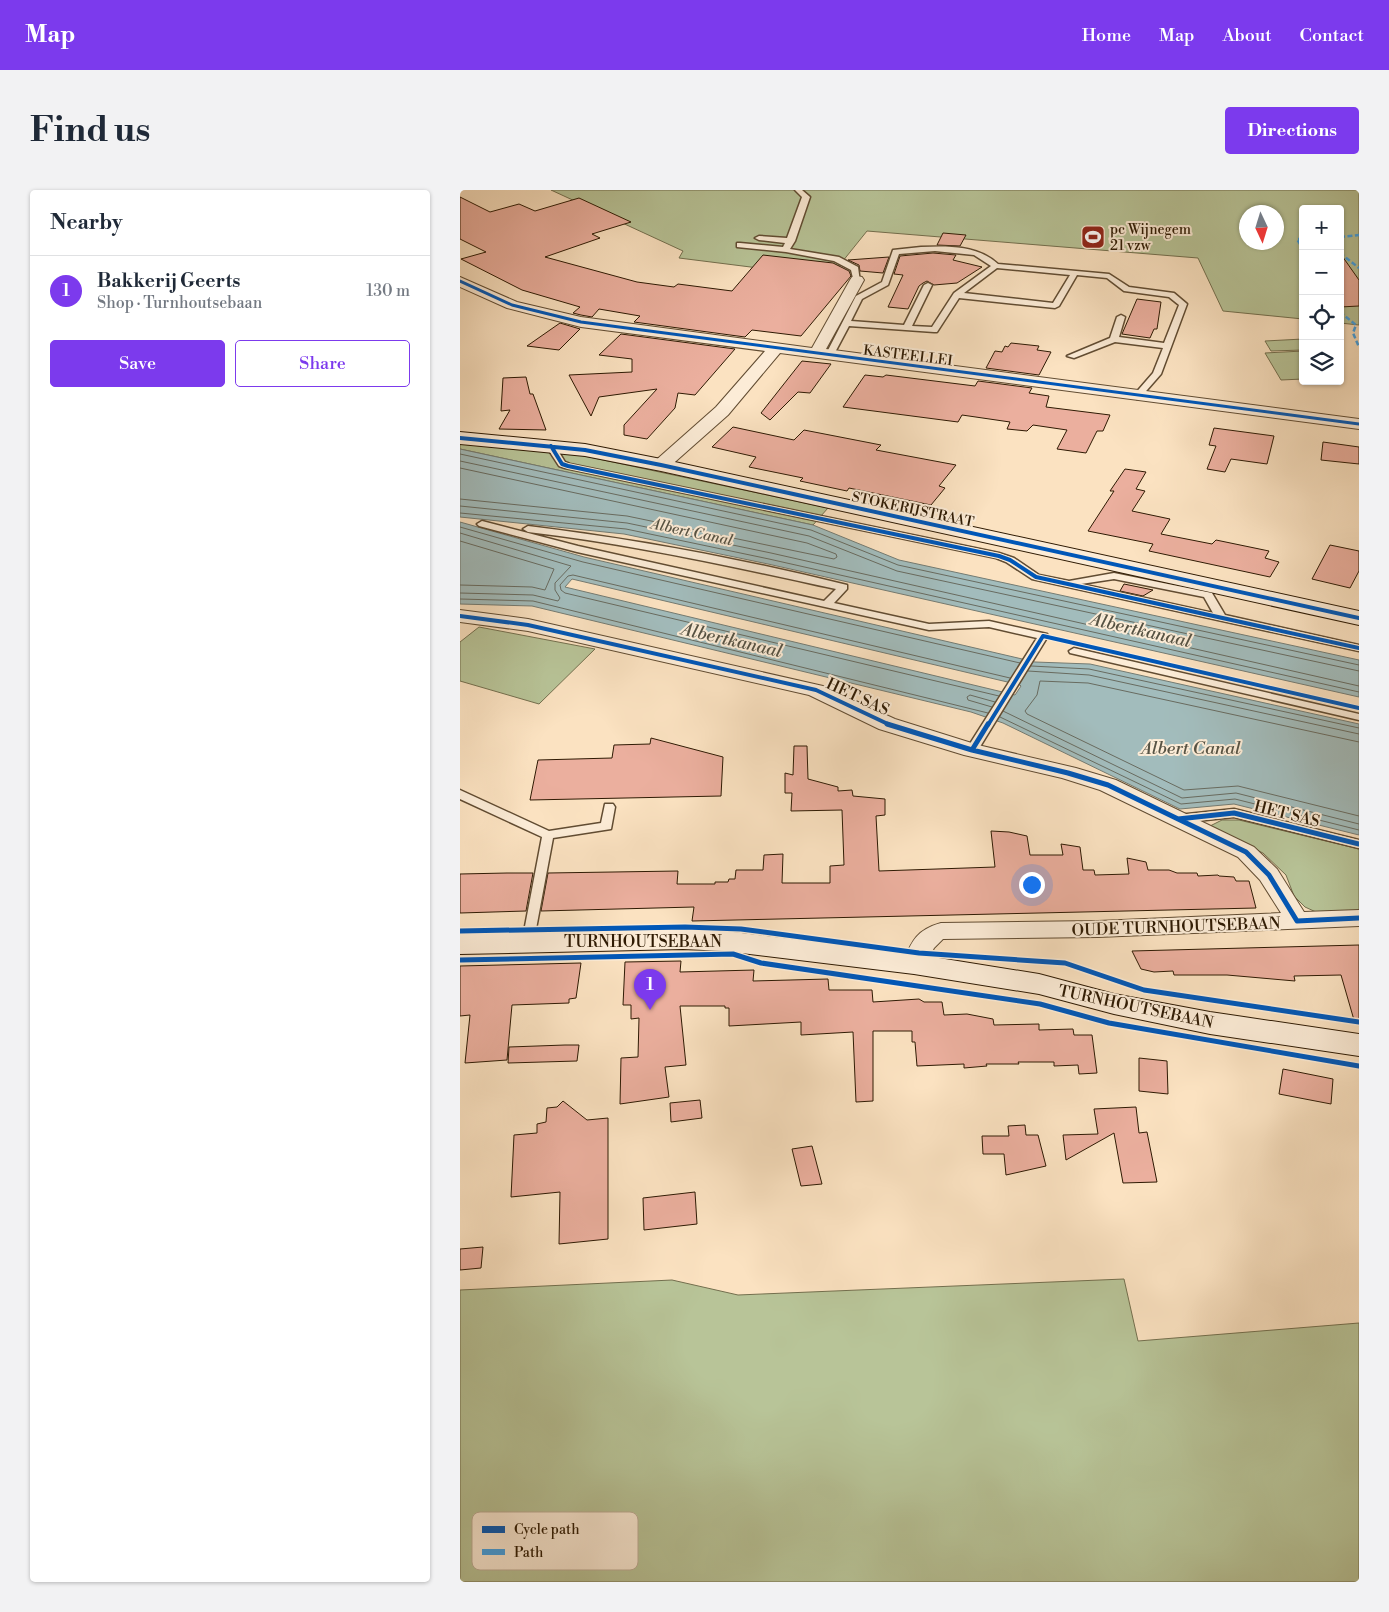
<!DOCTYPE html>
<html lang="en">
<head>
<meta charset="utf-8">
<style>
  :root { --surface:#fff; --page:#f2f2f3; --text:#1f2937; --muted:#747a83; --line:#e0e1e3; --accent:#7c3aed }
  body { margin:0; font-family:"Libre Bodoni",serif; background:var(--page); color:var(--text) }
  .controls { position:absolute; right:15px; top:15px; display:grid; overflow:hidden; border-radius:5px; box-shadow:0 1px 4px #0004 }
  .controls button { width:45px; height:45px; display:grid; place-items:center; padding:0; border:0; border-bottom:1px solid var(--line); background:var(--surface); color:var(--text); font:25px sans-serif }
  .compass { position:absolute; left:779px; top:15px; width:45px; height:45px; border-radius:50%; background:var(--surface); box-shadow:0 1px 4px #0004; rotate:176deg }
  .you { position:absolute; left:571px; top:694px; width:18px; height:18px; margin:-12px; border:4px solid #fff; border-radius:50%; background:#1a73e8; box-shadow:0 0 0 8px #1a73e833 }
  .badge { display:grid; place-items:center; width:32px; height:32px; border-radius:50%; background:var(--accent); color:#fff; font-size:16px; font-weight:700 }
  .pin { position:absolute; translate:-50% -41px; filter:drop-shadow(0 1px 2px #0008) }
  .pin::after { content:''; position:absolute; top:26px; width:18px; height:15px; background:inherit; clip-path:polygon(0 0,100% 0,50% 100%) }
  .list { margin:0; padding:0; list-style:none }
  h2 { display:flex; justify-content:space-between; align-items:center; height:65px; margin:0; padding:0 20px; font-size:21px }
  h2 small { font-size:16px; font-weight:400; color:var(--muted) }
  .list li { display:grid; grid-template-columns:32px 1fr auto; gap:15px; align-items:center; box-sizing:border-box; height:70px; padding:0 20px; border-top:1px solid var(--line) }
  .list b { display:block; font-size:19px; white-space:nowrap }
  .list p { margin:0; font-size:16px; white-space:nowrap; color:var(--muted) }
  .list em { font-size:16px; font-style:normal; color:var(--muted) }
  .actions { display:flex; gap:10px; padding:15px 20px }
  .actions a { flex:1; padding:11px 0; border:1px solid var(--accent); border-radius:5px; text-align:center; font-size:18px; color:var(--accent) }
  .actions .main { background:var(--accent); color:#fff }
  .icon { flex:none; width:28px; height:28px; fill:none; stroke:currentColor; stroke-width:2; stroke-linecap:round; stroke-linejoin:round }
  .map { position:relative; flex:none; width:899px; height:1392px; overflow:hidden; border-radius:5px }
  header { display:flex; align-items:center; gap:30px; box-sizing:border-box; height:70px; padding:0 25px; background:var(--accent); color:#fff }
  header strong { font-size:24px }
  nav { display:flex; gap:28px; margin-inline-start:auto; font-size:18px }
  .intro { display:flex; align-items:center; justify-content:space-between; box-sizing:border-box; height:120px; padding:0 30px }
  h1 { margin:0; font-size:35px }
  .button { padding:12px 22px; border-radius:5px; background:var(--accent); color:#fff; font-size:18px; font-weight:700 }
  main { display:flex; gap:30px; padding:0 30px }
  aside { flex:1; background:var(--surface); border-radius:5px; box-shadow:0 1px 4px #0004 }
  .map>svg:first-child { display:block }
  .green { fill:#b8c498; stroke:#736f4e; fill-rule:evenodd }
  .water { fill:#a2bcbc; stroke:#747b72; fill-rule:evenodd }
  .lines { fill:none; stroke-linecap:round; stroke-linejoin:round }
  .shore { stroke:#686b60; stroke-width:1 }
  .building { fill:#ebaf9e; stroke:#2e1a03 }
  .lane-casing { stroke:#614c32; stroke-width:3 }
  .street-casing { stroke:#614c32; stroke-width:2 }
  .secondary-casing { stroke:#2e1a03; stroke-width:2 }
  .lane { fill:#fcecd7; fill-rule:evenodd }
  .street { fill:#fcecd7; fill-rule:evenodd }
  .secondary { fill:#fcecd7; fill-rule:evenodd }
  .quiet { stroke:#3ea2e9; stroke-width:2.5; stroke-dasharray:5 2.5; stroke-linecap:butt }
  .cycleway-far2-casing { stroke:#fcecd7; stroke-width:5 }
  .cycleway-far1-casing { stroke:#fcecd7; stroke-width:6 }
  .cycleway-casing { stroke:#fcecd7; stroke-width:8 }
  .cycleway-far2 { stroke:#0057b8; stroke-width:3 }
  .cycleway-far1 { stroke:#0057b8; stroke-width:4 }
  .cycleway { stroke:#0057b8; stroke-width:5 }
  .labels { text-anchor:middle; stroke-width:4; stroke-linejoin:round; paint-order:stroke }
  .far-poi-label { font-size:14px; fill:#2e1a03; stroke:#fcecd7; text-anchor:start }
  .far-street-label { font-size:14px; fill:#2e1a03; stroke:#fcecd7 }
  .far-water-label { font-size:15px; font-style:italic; fill:#575344; stroke:#fcecd7 }
  .street-label { font-size:16px; fill:#2e1a03; stroke:#fcecd7 }
  .water-label { font-size:18px; font-style:italic; fill:#575344; stroke:#fcecd7 }
  .key { fill:#fcecd7; stroke:#bead97; stroke-width:1 }
  .key-label { font-size:14px; fill:#2e1a03 }
</style>
</head>
<body>
<header>
<strong>Map</strong>
<nav><a>Home</a><a>Map</a><a>About</a><a>Contact</a></nav>
</header>
<div class="intro"><h1>Find us</h1><a class="button">Directions</a></div>
<main>
<aside>
<h2>Nearby<small></small></h2>
<ul class="list">
<li><span class="badge">1</span><div><b>Bakkerij Geerts</b><p>Shop · Turnhoutsebaan</p></div><em>130 m</em></li>
</ul>
<div class="actions"><a class="main">Save</a><a>Share</a></div>
</aside>
<div class="map">
<svg width="899" height="1392" viewBox="0 0 899 1392">
  <rect width="100%" height="100%" fill="#fbe2c1"/>
  <filter id="stains"><feTurbulence type="fractalNoise" baseFrequency=".004" numOctaves="4"/><feColorMatrix values="0 0 0 0 .2 0 0 0 0 .09 0 0 0 0 .02 0 0 0 .5 -.17"/></filter>
  <radialGradient id="worn" r=".72"><stop offset=".6" stop-color="#630" stop-opacity="0"/><stop offset="1" stop-color="#630" stop-opacity=".3"/></radialGradient>
  <path class="green" d="M 91,0 L 899,0 L 899,135 L 880,133 L 880,19 L 843,19 L 843,129 L 763,121 L 738,68 L 407,41 L 370,87 L 219,68 L 223,61 ZM 786,22 L 816,22 L 816,52 L 786,52 Z
    M 843,149 L 843,160 L 811,161 L 805,151 Z
    M 843,161 L 843,189 L 821,190 L 805,163 Z
    M 0,254 L 120,265 L 368,318 L 353,335 L 0,259 Z
    M 19,437 L 135,459 L 79,514 L 0,491 L 0,452 Z
    M 762,630 L 779,630 L 899,659 L 899,721 L 856,722 L 845,717 L 834,706 L 826,685 L 803,663 L 748,637 Z
    M 664,1089 L 678,1151 L 899,1133 L 899,1392 L 0,1392 L 0,1100 L 212,1090 L 278,1105 Z"/>
  <path class="water" d="M 0,259 L 353,335 L 439,370 L 899,470 L 899,507 L 308,374 L 164,344 L 0,327 Z
    M 0,332 L 124,367 L 575,472 L 630,474 L 899,534 L 899,645 L 774,614 L 720,619 L 543,533 L 511,522 L 72,416 L 0,414 ZM 112,389 L 560,495 L 561,496 L 555,505 L 105,397 Z"/>
  <g class="lines">
    <path class="shore" d="M 0,264 L 351,340 L 438,375 L 899,475
      M 0,271 L 349,346 L 437,381 L 899,481
      M 0,278 L 347,353 L 376,364 L 377,367 L 374,369 L 167,326 L 0,309
      M 0,316 L 167,333 L 311,363 L 899,496
      M 0,323 L 166,339 L 309,369 L 899,502
      M 0,337 L 123,372 L 560,473
      M 0,343 L 111,376 L 95,393 L 95,400 L 100,408 L 98,411 L 73,405 L 0,403
      M 0,351 L 94,379 L 85,400 L 72,397 L 0,395
      M 0,409 L 73,411 L 528,523
      M 571,476 L 629,479 L 899,538
      M 568,481 L 629,485 L 899,544
      M 539,506 L 105,403 L 101,400 L 100,395 L 108,386 L 113,385 L 550,488
      M 532,517 L 508,510 L 507,507 L 510,505 L 535,512
      M 543,521 L 722,608 L 776,603 L 899,634
      M 540,527 L 721,614 L 775,609 L 899,640
      M 899,552 L 628,493 L 580,491 L 577,505 L 565,521 L 567,524 L 724,600 L 778,596 L 899,626"/>
  </g>
  <path class="building" d="M 0,7 L 30,22 L 59,14 L 75,21 L 119,8 L 171,32 L 132,44 L 140,48 L 85,67 L 177,92 L 214,97 L 218,94 L 272,101 L 303,65 L 373,73 L 389,81 L 391,86 L 341,146 L 292,140 L 285,147 L 174,132 L 180,126 L 139,119 L 132,127 L 121,125 L 113,123 L 120,117 L 62,100 L 1,69 L 26,62 L 0,49 Z
    M 483,43 L 506,45 L 500,56 L 477,55 Z
    M 473,63 L 496,65 L 493,70 L 522,77 L 497,93 L 474,95 L 467,91 L 463,93 L 459,96 L 448,119 L 428,117 L 443,85 L 434,84 L 440,66 Z
    M 880,63 L 899,90 L 899,116 L 880,117 Z
    M 429,67 L 423,83 L 400,81 L 399,75 L 388,70 Z
    M 677,109 L 701,112 L 697,139 L 694,139 L 690,148 L 662,144 Z
    M 100,133 L 120,139 L 99,160 L 67,156 Z
    M 161,144 L 275,159 L 235,205 L 218,203 L 215,218 L 187,249 L 164,245 L 164,235 L 197,199 L 139,207 L 131,226 L 109,185 L 172,182 L 172,169 L 139,165 Z
    M 551,153 L 579,156 L 577,160 L 591,162 L 579,185 L 526,178 L 535,161 L 542,162 L 545,156 L 548,157 Z
    M 342,171 L 371,174 L 350,203 L 338,202 L 310,230 L 301,223 Z
    M 405,185 L 423,187 L 426,185 L 515,196 L 518,191 L 572,198 L 569,203 L 589,206 L 586,217 L 650,225 L 643,241 L 637,241 L 626,263 L 597,259 L 607,240 L 573,235 L 567,241 L 547,239 L 550,232 L 502,225 L 498,232 L 383,217 Z
    M 66,187 L 70,204 L 73,204 L 86,240 L 39,239 L 50,220 L 41,221 L 43,188 Z
    M 273,237 L 334,250 L 344,240 L 421,255 L 416,260 L 496,275 L 479,296 L 485,298 L 471,315 L 389,298 L 387,301 L 340,291 L 343,288 L 289,277 L 296,267 L 252,257 Z
    M 754,238 L 814,246 L 807,274 L 771,269 L 765,282 L 747,279 L 756,256 L 749,255 Z
    M 863,252 L 899,257 L 899,274 L 861,270 Z
    M 665,279 L 686,282 L 676,299 L 685,301 L 672,321 L 710,329 L 701,344 L 752,354 L 756,350 L 809,361 L 805,368 L 819,372 L 810,387 L 689,361 L 693,354 L 628,341 L 654,301 L 650,301 Z
    M 870,355 L 899,361 L 899,381 L 890,398 L 852,389 Z
    M 664,394 L 693,400 L 683,406 L 660,401 Z
    M 191,548 L 263,567 L 261,606 L 70,610 L 78,570 L 152,568 L 154,555 L 190,554 Z
    M 334,556 L 347,556 L 348,589 L 378,597 L 378,601 L 392,600 L 393,606 L 425,609 L 425,625 L 416,626 L 419,681 L 535,677 L 531,641 L 549,642 L 567,646 L 570,665 L 603,665 L 601,654 L 620,657 L 623,680 L 634,680 L 635,685 L 669,684 L 667,668 L 686,672 L 688,680 L 709,680 L 717,683 L 737,683 L 738,686 L 758,685 L 759,686 L 774,687 L 776,691 L 789,691 L 796,718 L 232,731 L 234,717 L 81,721 L 88,683 L 218,681 L 217,694 L 255,694 L 255,692 L 268,692 L 269,689 L 275,689 L 276,680 L 303,680 L 304,665 L 323,664 L 322,693 L 370,693 L 370,676 L 384,675 L 382,620 L 331,621 L 332,603 L 325,603 L 325,583 L 333,585 Z
    M 47,683 L 73,683 L 66,721 L 0,723 L 0,684 Z
    M 899,755 L 899,830 L 894,830 L 881,785 L 834,786 L 835,791 L 767,785 L 714,785 L 713,781 L 694,782 L 681,779 L 672,761 Z
    M 221,771 L 220,782 L 294,780 L 293,791 L 368,789 L 369,800 L 412,800 L 413,812 L 459,809 L 464,812 L 482,812 L 484,825 L 507,824 L 533,829 L 534,835 L 579,834 L 579,840 L 613,839 L 614,845 L 632,845 L 637,883 L 619,884 L 618,875 L 594,876 L 594,872 L 558,872 L 559,874 L 526,874 L 527,876 L 504,878 L 504,874 L 457,876 L 455,852 L 452,852 L 452,841 L 413,841 L 413,911 L 396,912 L 393,842 L 341,845 L 341,832 L 269,836 L 269,818 L 265,818 L 265,816 L 220,816 L 226,875 L 205,877 L 209,907 L 160,914 L 161,868 L 178,867 L 179,828 L 171,829 L 171,815 L 163,815 L 165,772 Z
    M 121,773 L 116,808 L 109,809 L 109,813 L 52,815 L 47,870 L 5,873 L 10,825 L 0,826 L 0,776 Z
    M 105,855 L 119,855 L 117,871 L 48,873 L 49,857 Z
    M 679,868 L 707,871 L 708,904 L 679,901 Z
    M 823,879 L 873,889 L 871,914 L 819,904 Z
    M 240,910 L 242,928 L 211,932 L 210,913 Z
    M 103,911 L 127,930 L 148,928 L 148,1049 L 99,1054 L 100,1002 L 51,1007 L 54,945 L 77,943 L 77,934 L 86,932 L 87,918 L 97,917 Z
    M 676,917 L 679,943 L 687,942 L 697,992 L 663,993 L 654,943 L 606,970 L 603,945 L 638,944 L 634,919 Z
    M 565,935 L 566,945 L 578,945 L 586,976 L 546,985 L 544,964 L 523,964 L 522,946 L 549,946 L 548,936 Z
    M 352,956 L 362,994 L 341,996 L 332,959 Z
    M 235,1002 L 237,1034 L 184,1040 L 183,1008 Z
    M 23,1057 L 21,1078 L 0,1080 L 0,1059 Z"/>
  <g class="lines">
    <g class="lane-casing">
      <path id="lane" d="M 335,0 L 342,0 L 350,7 L 335,51 L 330,59 L 379,67 L 398,77 L 400,92 L 394,92 L 391,80 L 374,71 L 326,62 L 277,57 L 277,53 L 280,53 L 323,57 L 325,53 L 299,50 L 295,48 L 299,46 L 327,48 L 342,7 Z
        M 461,57 C 488,56 517,55 538,74 L 649,84 L 669,97 L 714,103 L 727,114 L 701,184 L 680,208 L 677,209 L 673,206 L 693,183 L 703,158 L 655,152 L 614,168 L 607,166 L 650,148 L 657,127 L 661,125 L 665,127 L 659,147 L 704,153 L 719,115 L 709,107 L 664,101 L 647,88 L 617,85 L 599,116 L 595,118 L 499,108 L 477,142 L 474,142 L 389,136 L 372,168 L 366,168 L 365,166 L 396,106 L 422,92 L 433,60 ZM 475,61 L 514,65 L 531,76 L 494,103 L 472,137 L 452,136 L 472,95 L 468,93 L 464,95 L 444,135 L 391,131 L 402,109 L 428,95 L 439,64 ZM 537,78 L 610,85 L 593,113 L 504,103 Z
        M 91,253 L 94,254 L 105,272 L 110,274 L 539,363 L 554,368 L 579,385 L 609,391 L 654,383 L 752,403 L 765,425 L 899,455 L 899,461 L 572,389 L 546,372 L 536,368 L 105,278 L 99,276 L 86,256 ZM 654,389 L 744,407 L 753,423 L 621,394 Z
        M 22,331 L 118,356 L 364,411 L 376,399 C 274,377 172,354 68,342 L 63,339 L 68,336 C 175,349 282,369 387,395 L 387,399 L 374,413 L 469,434 L 529,431 L 587,444 L 588,446 L 518,560 L 512,563 L 506,560 L 577,448 L 529,437 L 469,440 L 117,362 L 19,336 L 17,334 Z
        M 614,458 L 899,524 L 899,530 L 610,463 L 609,461 Z
        M 0,600 L 89,641 L 141,633 L 145,614 L 153,614 L 155,617 L 151,639 L 93,648 L 73,755 L 63,755 L 62,752 L 82,647 L 0,609 Z
        M 774,619 L 899,650 L 899,658 L 774,627 L 718,633 L 712,629 L 718,625 Z"/>
    </g>
    <g class="street-casing">
      <path id="street" d="M 397,86 L 402,87 L 404,90 L 366,159 L 899,229 L 899,239 L 320,163 L 268,225 L 207,279 L 201,280 L 195,279 L 192,275 L 195,271 L 256,217 L 305,161 L 121,137 L 47,118 L 0,97 L 0,87 L 57,112 L 121,127 L 352,158 L 390,90 L 392,87 Z
        M 0,420 L 68,429 L 363,496 L 435,529 L 518,555 L 616,578 L 656,590 L 794,657 L 817,679 L 844,722 L 899,720 L 899,736 L 638,747 L 483,749 L 474,758 L 463,780 L 454,783 L 445,780 L 442,774 C 452,751 456,740 481,733 L 638,731 L 821,723 L 800,690 L 778,667 L 640,600 L 602,588 L 504,565 L 419,539 L 349,505 L 68,441 L 0,432 Z"/>
    </g>
    <g class="secondary-casing">
      <path id="secondary" d="M 0,242 L 125,254 L 201,269 L 899,421 L 899,435 L 201,281 L 125,266 L 0,254 Z
        M 223,739 L 265,741 L 454,764 L 579,784 L 654,804 L 750,822 L 899,844 L 899,866 L 750,844 L 654,824 L 579,804 L 454,784 L 265,761 L 223,759 L 0,764 L 0,744 Z"/>
    </g>
    <use href="#lane" class="lane"/>
    <use href="#street" class="street"/>
    <use href="#secondary" class="secondary"/>
    <path class="quiet" d="M 880,47 L 899,45
      M 843,49 L 837,49 L 843,59
      M 880,63 L 899,78
      M 880,122 L 896,135 L 893,143 L 899,157"/>
    <g class="cycleway-far2-casing">
      <path id="cycleway-far2" d="M 0,91 L 52,115 L 121,132 L 899,234"/>
    </g>
    <g class="cycleway-far1-casing">
      <path id="cycleway-far1" d="M 0,248 L 125,260 L 201,275 L 899,428
        M 91,256 L 102,274 L 108,276 L 539,366 L 550,370 L 576,387 L 899,458
        M 0,426 L 68,435 L 356,500 L 430,535
        M 528,535 L 583,446 L 899,518"/>
    </g>
    <g class="cycleway-casing">
      <path id="cycleway" d="M 427,534 L 512,560 L 608,583 L 648,595 L 786,662 L 809,685 L 837,731 L 899,728
        M 512,560 L 528,534
        M 718,629 L 774,623 L 899,654
        M 0,741 L 225,737 L 281,739 L 459,763 L 605,773 L 684,800 L 899,832
        M 0,770 L 273,764 L 301,773 L 580,814 L 649,833 L 899,876"/>
    </g>
    <use href="#cycleway-far2" class="cycleway-far2"/>
    <use href="#cycleway-far1" class="cycleway-far1"/>
    <use href="#cycleway" class="cycleway"/>
  </g>
  <defs>
    <g id="stadium-square" transform="scale(1.25)"><rect x="-9" y="-9" width="18" height="18" rx="4" fill="#8f2418" stroke="#fcecd7"/><path d="M0-5a6.5 5 0 1 0 0 10a6.5 5 0 1 0 0-10ZM-3.5-1.8h7v3.6h-7Z" fill="#fff"/></g>
  </defs>
  <g fill-rule="evenodd">
    <use href="#stadium-square" x="633" y="47"/>
  </g>
  <g class="labels">
    <g class="far-poi-label">
      <text x="650" y="44">pc Wijnegem<tspan x="650" dy="16">21 vzw</tspan></text>
    </g>
    <g class="far-street-label">
      <text transform="translate(448 165) rotate(7)" y="5">KASTEELLEI</text>
      <text transform="translate(453 319) rotate(12)" y="5">STOKERIJSTRAAT</text>
    </g>
    <g class="far-water-label">
      <text transform="translate(232 342) rotate(12)" y="5">Albert Canal</text>
    </g>
    <g class="street-label">
      <text transform="translate(398 506) rotate(25)" y="6">HET SAS</text>
      <text transform="translate(827 623) rotate(14)" y="6">HET SAS</text>
      <text transform="translate(716 736) rotate(-2)" y="6">OUDE TURNHOUTSEBAAN</text>
      <text x="183" y="757">TURNHOUTSEBAAN</text>
      <text transform="translate(676 816) rotate(12)" y="6">TURNHOUTSEBAAN</text>
    </g>
    <g class="water-label">
      <text transform="translate(681 440) rotate(13)" y="6">Albertkanaal</text>
      <text transform="translate(272 450) rotate(13)" y="6">Albertkanaal</text>
      <text x="731" y="564">Albert Canal</text>
    </g>
  </g>
  <rect x="12" y="1322" width="166" height="58" rx="8" class="key"/>
  <rect x="22" y="1336" width="23" height="7" fill="#0057b8"/>
  <rect x="22" y="1359" width="23" height="6" fill="#3ea2e9"/>
  <g class="key-label">
    <text x="54" y="1344">Cycle path</text>
    <text x="54" y="1367">Path</text>
  </g>
  <rect width="100%" height="100%" filter="url(#stains)"/>
  <rect width="100%" height="100%" fill="url(#worn)"/>
</svg>
<div class="controls">
<button>+</button>
<button>−</button>
<button><svg class="icon" aria-label="locate" viewBox="0 0 24 24"><circle cx="12" cy="12" r="6"/><path d="M12 2v4M12 18v4M2 12h4M18 12h4"/></svg></button>
<button><svg class="icon" aria-label="layers" viewBox="0 0 24 24"><path d="M12 4l9 5-9 5-9-5zM3 14l9 5 9-5"/></svg></button>
</div>
<svg class="compass" viewBox="-18 -18 36 36"><path d="M0-13l5 13h-10z" fill="#e53935"/><path d="M0 13l5-13h-10z" fill="#747a83"/></svg>
<div class="you"></div>
<div class="pin badge" style="left:190px;top:820px">1</div>
</div>
</main>
</body>
</html>
